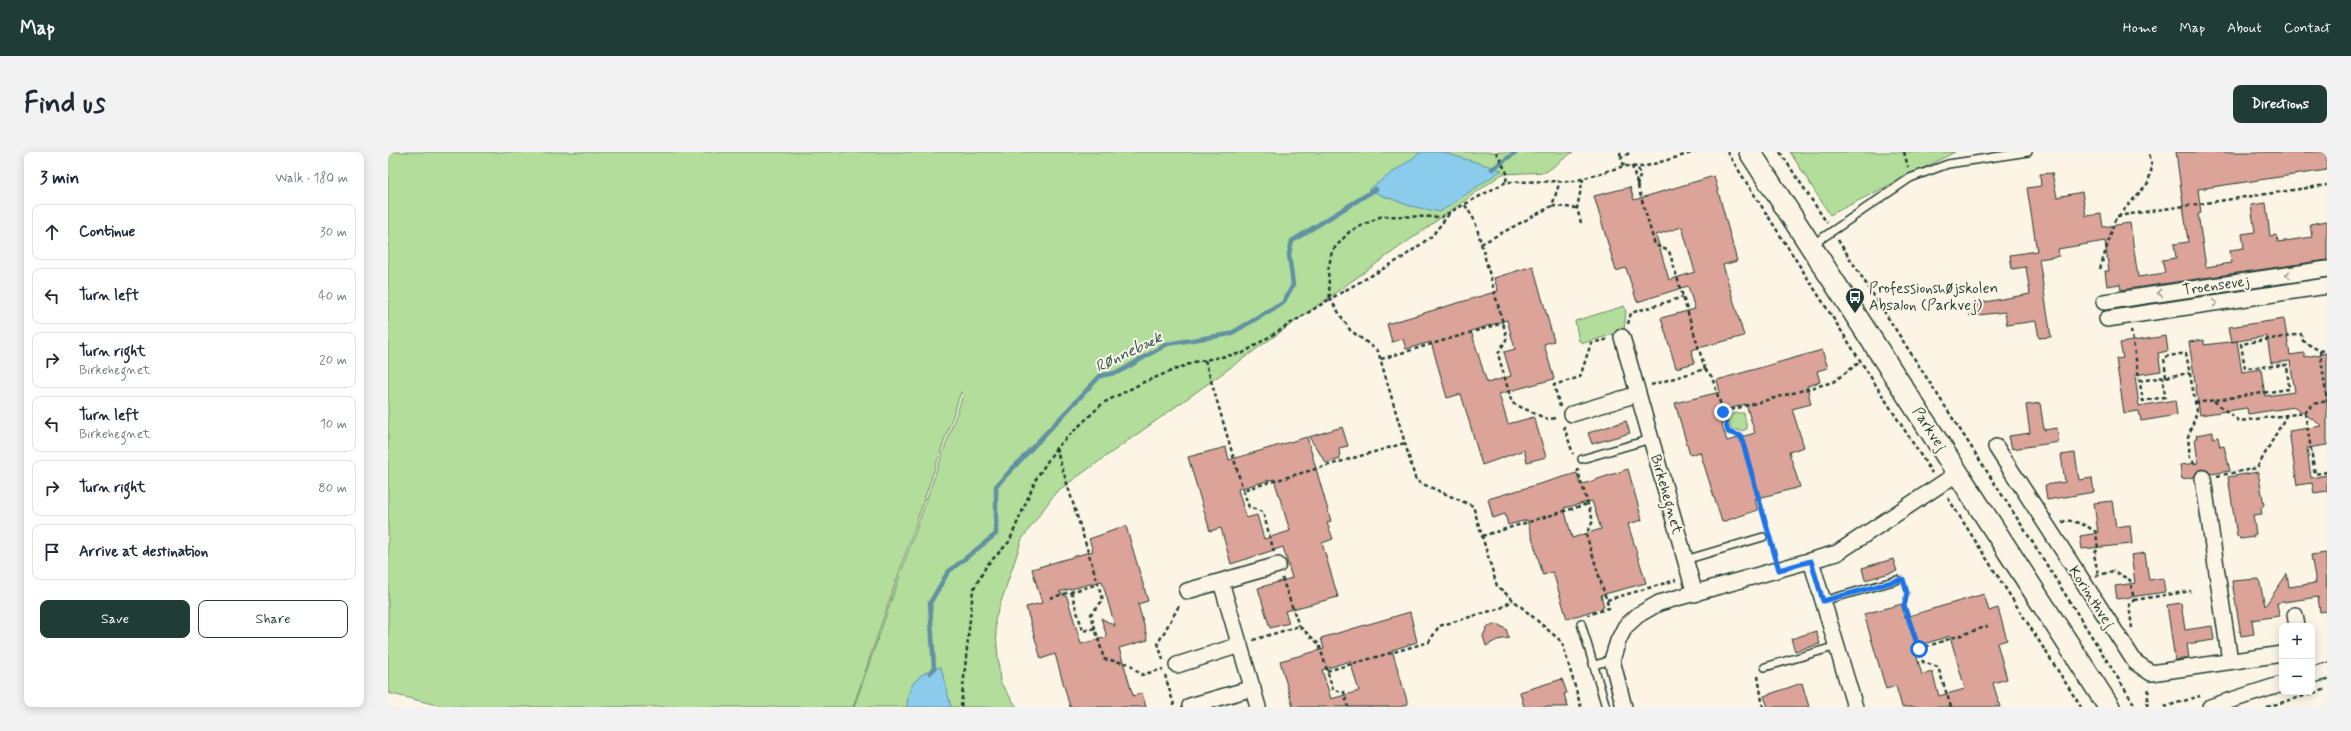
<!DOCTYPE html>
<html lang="en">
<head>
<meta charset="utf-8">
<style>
  :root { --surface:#fff; --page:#f2f2f3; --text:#1f2937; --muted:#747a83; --line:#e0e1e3; --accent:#1f3d34 }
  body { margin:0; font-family:Mynerve,sans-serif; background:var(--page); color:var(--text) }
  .controls { position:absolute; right:12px; bottom:12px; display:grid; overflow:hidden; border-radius:8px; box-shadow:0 2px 10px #0003 }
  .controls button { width:36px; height:36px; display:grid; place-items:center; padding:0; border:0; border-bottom:1px solid var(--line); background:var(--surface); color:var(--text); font:20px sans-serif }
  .stop { position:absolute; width:12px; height:12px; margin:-9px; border:3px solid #1a73e8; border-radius:50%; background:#fff }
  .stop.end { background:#1a73e8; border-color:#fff; box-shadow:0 1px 4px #0008 }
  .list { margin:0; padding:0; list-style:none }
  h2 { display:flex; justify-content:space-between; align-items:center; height:52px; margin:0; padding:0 16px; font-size:17px }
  h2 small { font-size:13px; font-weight:400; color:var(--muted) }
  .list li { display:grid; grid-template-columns:26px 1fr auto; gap:12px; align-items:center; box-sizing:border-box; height:56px; margin:0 8px 8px; padding:0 8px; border:1px solid var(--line); border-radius:8px }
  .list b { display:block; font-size:15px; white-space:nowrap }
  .list p { margin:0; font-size:13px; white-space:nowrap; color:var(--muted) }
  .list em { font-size:13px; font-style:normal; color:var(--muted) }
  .actions { display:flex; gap:8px; padding:12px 16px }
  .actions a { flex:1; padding:9px 0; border:1px solid var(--accent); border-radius:8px; text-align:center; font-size:14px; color:var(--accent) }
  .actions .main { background:var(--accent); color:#fff }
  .icon { flex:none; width:22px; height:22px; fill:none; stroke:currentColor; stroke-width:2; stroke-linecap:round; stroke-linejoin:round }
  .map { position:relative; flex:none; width:1939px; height:555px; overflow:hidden; border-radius:8px }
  header { display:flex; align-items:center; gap:24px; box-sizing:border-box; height:56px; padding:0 20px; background:var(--accent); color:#fff }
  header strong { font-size:19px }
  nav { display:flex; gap:22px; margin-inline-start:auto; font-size:14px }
  .intro { display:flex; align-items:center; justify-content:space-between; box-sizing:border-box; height:96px; padding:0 24px }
  h1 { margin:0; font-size:28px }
  .button { padding:10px 18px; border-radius:8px; background:var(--accent); color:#fff; font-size:14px; font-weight:700 }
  main { display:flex; gap:24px; padding:0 24px }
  aside { flex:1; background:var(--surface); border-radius:8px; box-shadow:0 2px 10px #0003 }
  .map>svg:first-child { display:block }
  .green { fill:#b3dd9a; stroke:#698d67 }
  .water { fill:#8bcbec; stroke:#6092a2 }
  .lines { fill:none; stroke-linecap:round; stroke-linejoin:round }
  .stream { stroke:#6092a2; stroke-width:4.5 }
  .building { fill:#dca398; stroke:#1f3d34; fill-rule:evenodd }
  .lane-casing { stroke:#1f3d34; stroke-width:10 }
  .street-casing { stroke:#1f3d34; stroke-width:18 }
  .secondary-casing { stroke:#1f3d34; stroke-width:24 }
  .path { stroke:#1f3d34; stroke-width:2.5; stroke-dasharray:4 3; stroke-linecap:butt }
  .lane { stroke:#fcf5e5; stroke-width:7 }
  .street { stroke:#fcf5e5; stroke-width:15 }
  .secondary { stroke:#fcf5e5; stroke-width:21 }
  .oneway { stroke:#8e998c }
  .route { stroke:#1a73e8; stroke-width:5 }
  .labels { text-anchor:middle; stroke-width:4; stroke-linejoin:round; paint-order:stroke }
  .street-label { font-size:15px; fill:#1f3d34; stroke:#fcf5e5 }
  .poi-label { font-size:15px; fill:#1f3d34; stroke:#fcf5e5; text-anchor:start }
  .water-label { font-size:16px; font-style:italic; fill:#355959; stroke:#fcf5e5 }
</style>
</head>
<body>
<header>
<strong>Map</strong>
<nav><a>Home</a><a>Map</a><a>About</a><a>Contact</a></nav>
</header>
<div class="intro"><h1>Find us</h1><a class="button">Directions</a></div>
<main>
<aside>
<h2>3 min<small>Walk · 180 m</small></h2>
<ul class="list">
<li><svg class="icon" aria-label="ahead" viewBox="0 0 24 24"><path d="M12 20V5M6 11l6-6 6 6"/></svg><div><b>Continue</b></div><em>30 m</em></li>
<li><svg class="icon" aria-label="left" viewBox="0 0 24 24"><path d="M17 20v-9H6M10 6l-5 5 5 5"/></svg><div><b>Turn left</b></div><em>40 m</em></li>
<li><svg class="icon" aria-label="right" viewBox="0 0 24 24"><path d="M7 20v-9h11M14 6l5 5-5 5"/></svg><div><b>Turn right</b><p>Birkehegnet</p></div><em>20 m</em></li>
<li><svg class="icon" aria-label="left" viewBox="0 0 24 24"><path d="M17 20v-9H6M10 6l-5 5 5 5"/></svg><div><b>Turn left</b><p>Birkehegnet</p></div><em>10 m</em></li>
<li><svg class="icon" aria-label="right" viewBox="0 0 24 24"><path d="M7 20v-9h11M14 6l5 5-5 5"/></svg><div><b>Turn right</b></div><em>80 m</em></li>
<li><svg class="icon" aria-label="arrive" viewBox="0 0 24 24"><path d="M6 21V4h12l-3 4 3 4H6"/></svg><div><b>Arrive at destination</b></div></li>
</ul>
<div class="actions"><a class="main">Save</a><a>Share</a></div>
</aside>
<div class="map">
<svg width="1939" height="555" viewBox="0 0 1939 555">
  <rect width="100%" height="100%" fill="#fcf5e5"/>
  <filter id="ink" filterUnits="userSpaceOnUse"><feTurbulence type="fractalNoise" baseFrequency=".025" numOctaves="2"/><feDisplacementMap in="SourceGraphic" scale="8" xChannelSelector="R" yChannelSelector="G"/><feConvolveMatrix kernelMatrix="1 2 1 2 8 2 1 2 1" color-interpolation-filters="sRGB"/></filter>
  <g filter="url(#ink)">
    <path class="green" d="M 0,0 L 1185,0 L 1158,20 L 1114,22 L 668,340 L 634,387 L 607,468 L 612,530 L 629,555 L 466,555 L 575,243 L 573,240 L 465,555 L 57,555 L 0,541 Z
      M 1402,0 L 1567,0 L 1442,63 Z
      M 1236,154 L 1238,160 L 1236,179 L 1196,191 L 1191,189 L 1187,169 Z
      M 1349,261 L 1356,261 L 1359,277 L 1353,279 L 1343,277 L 1340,267 L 1344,262 Z"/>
    <path class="water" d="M 1033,0 L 1054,0 L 1114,18 L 1052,60 L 1022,54 L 980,38 Z
      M 553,515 L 563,555 L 519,555 C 519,532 531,520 553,515 Z"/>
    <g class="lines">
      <path class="stream" d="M 1104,17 L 1128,0
        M 542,521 L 546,517 L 542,451 L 560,420 L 608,382 L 608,334 L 712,224 L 731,220 L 779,192 L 842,182 L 895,151 L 905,133 L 901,102 L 904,89 L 988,37"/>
    </g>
    <path class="building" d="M 1788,0 L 1939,0 L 1939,18 L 1810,37 L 1813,61 L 1810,62 L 1818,115 L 1844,111 L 1842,98 L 1856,96 L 1854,82 L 1867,80 L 1863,53 L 1878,51 L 1882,84 L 1889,83 L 1890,90 L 1924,85 L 1922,72 L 1939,69 L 1939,108 L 1733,138 L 1732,132 L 1719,134 L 1717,119 L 1721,119 L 1717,89 L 1670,97 L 1671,104 L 1651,107 L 1663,185 L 1651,186 L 1648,169 L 1619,173 L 1617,160 L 1582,164 L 1580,153 L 1642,142 L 1638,115 L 1624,117 L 1622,103 L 1649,99 L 1639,36 L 1653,34 L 1652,22 L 1664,21 L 1669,45 L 1694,40 L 1698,64 L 1713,62 L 1715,75 L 1742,71 L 1750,125 L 1777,121 L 1774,108 L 1788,106 L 1786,92 L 1800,90 Z
      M 1326,24 L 1349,109 L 1335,113 L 1356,184 L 1303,198 L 1307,211 L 1288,216 L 1273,166 L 1307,157 L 1300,134 L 1249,150 L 1238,116 L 1228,119 L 1206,44 L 1242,35 L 1246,48 ZM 1294,75 L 1307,120 L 1281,128 L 1268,83 Z
      M 1145,114 L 1166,189 L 1156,192 L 1166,227 L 1111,242 L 1120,272 L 1146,265 L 1158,305 L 1139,310 L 1136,298 L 1094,313 L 1073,242 L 1059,246 L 1043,190 L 1018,197 L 1015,187 L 1004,190 L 999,172 L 1110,139 L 1106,126 ZM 1119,168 L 1127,197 L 1116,200 L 1123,224 L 1099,231 L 1083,179 Z
      M 1896,167 L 1902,203 L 1916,201 L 1917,205 L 1939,201 L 1939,293 L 1919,296 L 1923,326 L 1939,323 L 1939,339 L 1926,341 L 1924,331 L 1909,333 L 1901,279 L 1934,274 L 1907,255 L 1860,262 L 1859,256 L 1812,263 L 1801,190 L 1816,188 L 1816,193 L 1849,189 L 1854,220 L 1873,217 L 1877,244 L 1907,240 L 1902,209 L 1883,211 L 1879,184 L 1844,190 L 1841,175 Z
      M 1778,184 L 1780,199 L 1770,201 L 1773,219 L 1747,223 L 1751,254 L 1787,248 L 1789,263 L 1753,269 L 1751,259 L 1736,261 L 1728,207 L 1735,206 L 1732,191 Z
      M 1434,198 L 1440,216 L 1429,219 L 1432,230 L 1419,234 L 1423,252 L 1404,257 L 1416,295 L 1401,300 L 1412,335 L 1367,347 L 1370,358 L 1334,370 L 1312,300 L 1302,303 L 1287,251 L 1332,240 L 1329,228 ZM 1358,252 L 1367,281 L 1339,289 L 1330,260 Z
      M 1652,251 L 1656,278 L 1669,276 L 1671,290 L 1624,297 L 1621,284 L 1642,281 L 1638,253 Z
      M 1238,269 L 1242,281 L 1204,292 L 1200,281 Z
      M 954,275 L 960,294 L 951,296 L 952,307 L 938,311 L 921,285 Z
      M 1825,280 L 1825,286 L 1830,285 L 1832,295 L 1836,294 L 1842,319 L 1823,322 L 1819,318 L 1813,317 L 1809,319 L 1806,325 L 1794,327 L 1792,313 L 1810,311 L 1807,286 L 1809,286 L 1808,283 Z
      M 919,285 L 943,369 L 939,371 L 945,387 L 934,391 L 950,445 L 897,459 L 901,471 L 882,476 L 870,436 L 904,426 L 895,395 L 843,412 L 833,376 L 822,379 L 800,305 L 838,295 L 841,308 ZM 886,327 L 902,379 L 876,387 L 869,363 L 858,366 L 850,337 Z
      M 1687,301 L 1691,328 L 1704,326 L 1706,340 L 1659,348 L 1657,333 L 1677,330 L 1673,303 Z
      M 1240,317 L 1254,368 L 1240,372 L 1258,431 L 1213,443 L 1216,455 L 1179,467 L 1165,420 L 1155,423 L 1139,368 L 1120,373 L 1117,362 L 1105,366 L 1100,347 L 1189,321 L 1192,333 ZM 1204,349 L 1213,377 L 1184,386 L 1176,356 Z
      M 1870,320 L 1876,353 L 1873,356 L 1874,362 L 1865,363 L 1868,382 L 1865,383 L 1866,385 L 1852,387 L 1851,384 L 1849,384 L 1840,325 Z
      M 1724,349 L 1728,375 L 1742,373 L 1744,392 L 1694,397 L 1692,384 L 1710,381 L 1706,351 Z
      M 738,374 L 760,449 L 750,452 L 760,488 L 731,496 L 745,544 L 754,541 L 758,555 L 682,555 L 667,502 L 653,507 L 638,455 L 654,451 L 644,417 L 705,399 L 701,387 ZM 714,429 L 727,474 L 713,466 L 719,485 L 693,492 L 679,445 L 671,440 Z
      M 1757,401 L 1761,428 L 1775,426 L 1777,440 L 1729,447 L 1727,434 L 1747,431 L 1743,403 Z
      M 1938,401 L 1939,459 L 1932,460 L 1930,445 L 1889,451 L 1891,464 L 1864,468 L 1866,482 L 1853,484 L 1844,429 L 1871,427 L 1877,454 L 1899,422 L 1901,435 L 1928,431 L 1923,403 Z
      M 1505,407 L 1509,419 L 1477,428 L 1474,416 Z
      M 1596,442 L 1601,459 L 1610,456 L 1619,488 L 1609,491 L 1619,527 L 1605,531 L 1612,555 L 1514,555 L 1508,534 L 1498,537 L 1476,462 L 1514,452 L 1517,465 ZM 1562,484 L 1577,537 L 1551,544 L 1544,520 L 1534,523 L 1526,495 Z
      M 1793,451 L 1797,478 L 1824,474 L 1826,488 L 1799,492 L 1801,506 L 1787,508 L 1779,453 Z
      M 1022,460 L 1029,490 L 1004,498 L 1020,552 L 1012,555 L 905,555 L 892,509 L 936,497 L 933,486 ZM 962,509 L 971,539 L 943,547 L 934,518 Z
      M 1109,472 L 1118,477 L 1121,486 L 1109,488 L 1098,494 L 1095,484 L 1099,475 Z
      M 1428,479 L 1432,492 L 1407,499 L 1403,487 Z
      M 1174,527 L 1179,541 L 1176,542 L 1180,555 L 1136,555 L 1132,540 Z
      M 1414,531 L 1421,555 L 1380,555 L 1376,544 Z"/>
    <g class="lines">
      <g class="lane-casing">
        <path id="lane" d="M 1424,93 L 1522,26 L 1560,12 L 1640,0
          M 1194,307 L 1263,287
          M 1297,408 L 1375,385
          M 1435,449 L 1509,428
          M 1193,471 L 1218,555
          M 1206,513 L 1224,508
          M 1377,515 L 1449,494"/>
      </g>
      <g class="street-casing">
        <path id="street" d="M 1716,150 L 1939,117
          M 1719,167 L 1939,134
          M 1234,185 L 1307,442
          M 1184,262 L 1250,242
          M 1608,295 L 1747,510 L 1763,521 L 1894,502
          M 1815,326 L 1842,509
          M 1423,409 L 1467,555
          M 833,430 L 870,555
          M 799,439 L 890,413
          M 1907,463 L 1909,474
          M 789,513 L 852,493
          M 1924,523 L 1939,519
          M 802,554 L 865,536
          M 1236,555 L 1224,508 L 1230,489 L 1237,475 L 1250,463 L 1271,451 L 1449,401 L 1570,321
          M 1822,555 L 1894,532"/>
      </g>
      <g class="secondary-casing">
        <path id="secondary" d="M 1362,0 L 1721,555"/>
      </g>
      <path class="path" d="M 1108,0 L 1119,21 L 1118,30
        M 1232,0 L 1233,6
        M 1339,0 L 1544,321
        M 1392,0 L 1439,71
        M 1516,0 L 1520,15
        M 1236,14 L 1233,6 L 1243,0
        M 1244,14 L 1267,93 L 1281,99 L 1317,217
        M 1249,34 L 1252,24 L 1250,15
        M 1077,53 L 1087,69 L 1119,186 L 1110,202 L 1124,251 L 1159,267 L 1170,266
        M 1164,54 L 1189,56
        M 1061,62 L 1044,84 L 1014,106 L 942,147 L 962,178 L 990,199 L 1028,329 L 1085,354 L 1109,434 L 1174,490 L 1193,555
        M 1729,64 L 1939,33
        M 1193,71 L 1189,56 L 1195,27
        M 1450,88 L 1645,391 L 1748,555
        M 1093,92 L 1164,54 L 1172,29
        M 1712,117 L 1727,68 L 1760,31 L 1764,15 L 1761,0
        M 1240,172 L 1243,161 L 1295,145
        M 1743,178 L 1755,249 L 1777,245 L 1775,225
        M 1932,199 L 1939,198
        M 993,207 L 1115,171
        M 817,208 L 855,338
        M 1778,225 L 1776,205 L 1798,201 L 1809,260 L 1800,285 L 1802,306 L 1808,313
        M 1751,229 L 1802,221
        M 1263,233 L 1317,217 L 1324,225 L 1335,260 L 1445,230 L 1472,210
        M 1826,249 L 1851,269 L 1917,261 L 1925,252 L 1939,249
        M 1807,251 L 1901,237 L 1899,213 L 1857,216 L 1853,192 L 1913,182 L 1915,189 L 1932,199 L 1939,249
        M 1172,255 L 1166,233 L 1192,225 L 1203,191 L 1221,187
        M 1335,260 L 1340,280 L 1353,284 L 1379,375
        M 1917,261 L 1927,322 L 1939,320
        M 1176,274 L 1185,302
        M 668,296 L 715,448 L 703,462 L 716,507 L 742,512 L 753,523 L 775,517
        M 1189,316 L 1205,369 L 1198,382 L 1221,456 L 1200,463
        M 1829,324 L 1869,316 L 1898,264
        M 1560,346 L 1693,555
        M 1674,371 L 1678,368 C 1690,370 1698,373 1708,380 L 1710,397 L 1706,402 L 1710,422
        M 1094,384 L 1200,352
        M 1384,392 L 1387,404
        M 886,400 L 875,360 L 861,355 L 855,338 L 1017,291
        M 1708,424 L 1725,419 L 1742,428 L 1746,448 L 1741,453 L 1744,476
        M 894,426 L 911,474
        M 1517,434 L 1519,441 L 1517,454 L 1535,510 L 1550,515 L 1563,555
        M 683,440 L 695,479 L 707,476
        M 662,446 L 710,432
        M 1219,448 L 1288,428
        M 1746,448 L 1803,439
        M 865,488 L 911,474 L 931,492 L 945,538 L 956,540 L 960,555
        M 1531,497 L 1600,474
        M 775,508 L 770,491 L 792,452
        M 939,519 L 1041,490 L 1051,474 L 1113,456 L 1125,448
        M 777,523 L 786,553
        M 1370,524 L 1375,555
        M 573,555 L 585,438 L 599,413 L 621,390 L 648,327 L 668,296 L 715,251 L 756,230 L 806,210 L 855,201 L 942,147 L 940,119 L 944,99 L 962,79 L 994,64 L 1053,65 L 1118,30 L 1187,29 L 1236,14 L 1255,15 L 1307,0
        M 1759,555 L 1761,534
        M 1776,555 L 1812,544
        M 1879,555 L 1939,537"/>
      <use href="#lane" class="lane"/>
      <use href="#street" class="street"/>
      <use href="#secondary" class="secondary"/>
    </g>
    <defs><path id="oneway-chevron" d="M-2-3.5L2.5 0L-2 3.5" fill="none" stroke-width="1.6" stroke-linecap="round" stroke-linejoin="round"/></defs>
    <g class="oneway">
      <use href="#oneway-chevron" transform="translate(1900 123) rotate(172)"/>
      <use href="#oneway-chevron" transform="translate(1772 141) rotate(172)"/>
      <use href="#oneway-chevron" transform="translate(1827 151) rotate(-9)"/>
    </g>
  </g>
  <g class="lines" filter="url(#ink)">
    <path class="route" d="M 1335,260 L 1340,280 L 1353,284 L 1391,418 L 1423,409 L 1435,449 L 1515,427 L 1519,441 L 1516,454 L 1531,497"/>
  </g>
  <defs>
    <g id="bus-pin" transform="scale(1)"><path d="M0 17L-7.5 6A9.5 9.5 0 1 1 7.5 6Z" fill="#1f3d34" stroke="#fcf5e5"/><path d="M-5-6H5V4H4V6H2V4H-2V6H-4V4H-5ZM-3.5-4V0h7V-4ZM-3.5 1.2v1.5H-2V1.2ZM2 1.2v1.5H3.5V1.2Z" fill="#fff"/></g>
  </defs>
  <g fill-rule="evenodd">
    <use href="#bus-pin" x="1467" y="145"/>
  </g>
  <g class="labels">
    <g class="street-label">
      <text transform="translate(1828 133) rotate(-8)" y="5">Troensevej</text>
      <text transform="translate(1542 277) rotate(57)" y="5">Parkvej</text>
      <text transform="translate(1279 342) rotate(74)" y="5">Birkehegnet</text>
      <text transform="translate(1704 445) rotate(57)" y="5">Korinthvej</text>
    </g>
    <g class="poi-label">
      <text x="1481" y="141">Professionshøjskolen<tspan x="1481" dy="17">Absalon (Parkvej)</tspan></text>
    </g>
    <g class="water-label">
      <text transform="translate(740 199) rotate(-26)" y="6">Rønnebæk</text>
    </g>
  </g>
</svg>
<div class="controls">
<button>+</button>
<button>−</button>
</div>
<div class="stop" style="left:1531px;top:497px"></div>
<div class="stop end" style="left:1335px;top:260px"></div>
</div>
</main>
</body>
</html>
